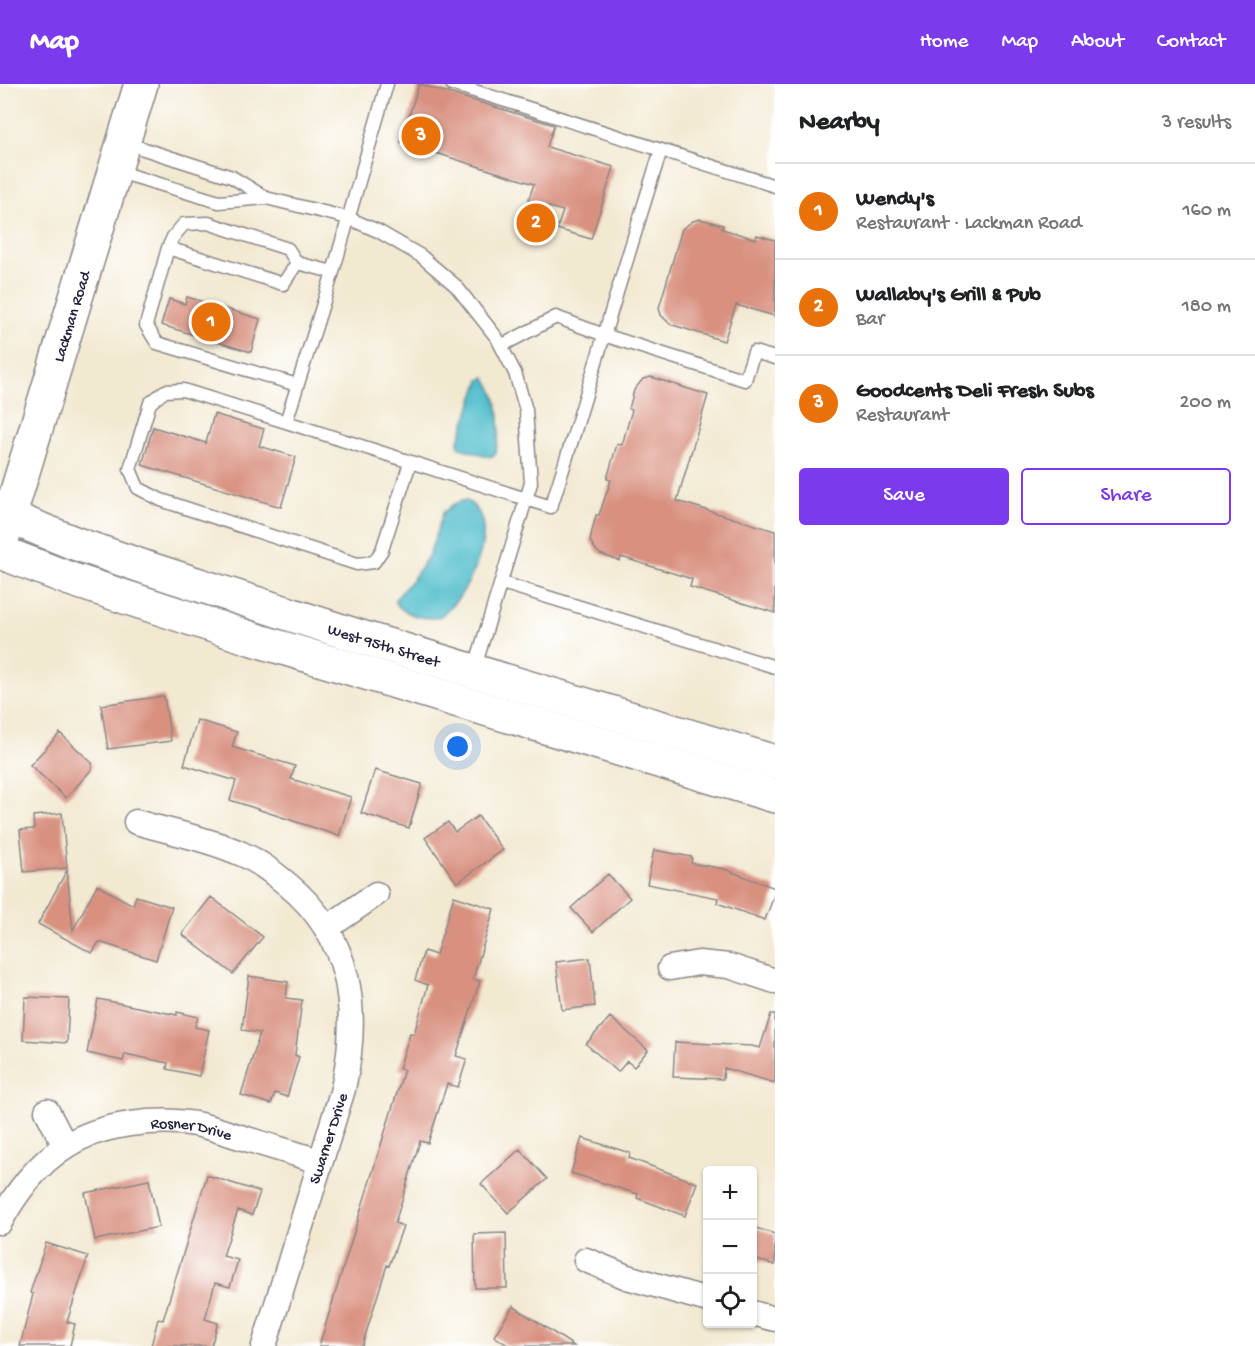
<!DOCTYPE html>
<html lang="en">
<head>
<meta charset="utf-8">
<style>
  :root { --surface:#fff; --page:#f6f6f6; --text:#202124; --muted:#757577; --line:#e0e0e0; --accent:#7c3aed }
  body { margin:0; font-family:"Gochi Hand",sans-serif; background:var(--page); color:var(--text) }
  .controls { position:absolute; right:18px; bottom:18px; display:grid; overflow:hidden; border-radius:6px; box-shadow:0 2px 4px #0004 }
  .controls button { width:54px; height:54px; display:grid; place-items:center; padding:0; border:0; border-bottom:2px solid var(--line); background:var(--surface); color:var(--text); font:30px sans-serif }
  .you { position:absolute; left:458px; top:663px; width:21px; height:21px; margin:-15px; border:4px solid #fff; border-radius:50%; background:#1a73e8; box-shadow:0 0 0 9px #1a73e833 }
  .badge { display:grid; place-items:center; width:39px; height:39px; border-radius:50%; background:var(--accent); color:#fff; font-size:20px; font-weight:700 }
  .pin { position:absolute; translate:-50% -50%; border:3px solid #fff; box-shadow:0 2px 6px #0006 }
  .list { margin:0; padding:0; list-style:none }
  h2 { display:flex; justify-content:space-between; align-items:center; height:78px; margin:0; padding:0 24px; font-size:26px }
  h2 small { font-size:20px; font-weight:400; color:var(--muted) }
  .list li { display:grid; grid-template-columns:39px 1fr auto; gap:18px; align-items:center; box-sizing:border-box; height:96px; padding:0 24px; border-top:2px solid var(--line) }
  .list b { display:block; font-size:22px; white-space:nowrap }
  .list p { margin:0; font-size:20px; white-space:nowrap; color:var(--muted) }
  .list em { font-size:20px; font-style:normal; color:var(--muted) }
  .actions { display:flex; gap:12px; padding:18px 24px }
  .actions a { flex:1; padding:14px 0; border:2px solid var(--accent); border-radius:6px; text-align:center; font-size:21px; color:var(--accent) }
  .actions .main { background:var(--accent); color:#fff }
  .icon { flex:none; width:33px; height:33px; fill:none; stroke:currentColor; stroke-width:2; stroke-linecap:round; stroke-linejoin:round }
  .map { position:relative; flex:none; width:775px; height:1262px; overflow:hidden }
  header { display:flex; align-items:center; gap:36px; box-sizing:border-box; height:84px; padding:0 30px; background:var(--accent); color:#fff }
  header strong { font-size:28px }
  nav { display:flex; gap:33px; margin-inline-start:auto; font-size:21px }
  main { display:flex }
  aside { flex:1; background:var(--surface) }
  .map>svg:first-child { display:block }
  .water { fill:#50bdcb; stroke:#397083; stroke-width:1.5 }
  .building { fill:#d8907f }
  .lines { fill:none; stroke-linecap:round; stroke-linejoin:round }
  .service-casing { stroke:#8a8686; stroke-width:15 }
  .minor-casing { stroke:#8a8686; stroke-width:27 }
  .secondary-casing { stroke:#8a8686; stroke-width:36 }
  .service { stroke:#fff; stroke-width:12 }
  .minor { stroke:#fff; stroke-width:24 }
  .secondary { stroke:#fff; stroke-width:33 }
  .labels { text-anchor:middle; stroke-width:4.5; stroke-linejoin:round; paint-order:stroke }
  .street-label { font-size:16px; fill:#22223b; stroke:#fff }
</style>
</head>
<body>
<header>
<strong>Map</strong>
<nav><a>Home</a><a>Map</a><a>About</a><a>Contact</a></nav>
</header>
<main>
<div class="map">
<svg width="775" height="1262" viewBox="0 0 775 1262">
  <rect width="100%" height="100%" fill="#fff"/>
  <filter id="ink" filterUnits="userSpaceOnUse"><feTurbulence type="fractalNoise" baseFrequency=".0167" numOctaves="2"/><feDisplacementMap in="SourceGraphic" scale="12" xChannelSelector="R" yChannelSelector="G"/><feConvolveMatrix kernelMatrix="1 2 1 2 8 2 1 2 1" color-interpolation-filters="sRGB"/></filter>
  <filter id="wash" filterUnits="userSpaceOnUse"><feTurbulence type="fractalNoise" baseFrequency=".008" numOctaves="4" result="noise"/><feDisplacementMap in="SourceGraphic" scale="24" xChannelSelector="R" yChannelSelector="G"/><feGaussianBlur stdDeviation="1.35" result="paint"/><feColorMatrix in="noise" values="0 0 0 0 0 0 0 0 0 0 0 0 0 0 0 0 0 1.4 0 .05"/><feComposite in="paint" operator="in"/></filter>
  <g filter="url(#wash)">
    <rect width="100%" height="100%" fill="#f2e9d1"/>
    <path class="water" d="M 485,293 C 501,315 502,344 495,370 L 490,373 L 460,364 L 458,359 L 480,296 Z
      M 465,416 C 503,434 473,500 452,521 C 448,525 444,531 438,533 C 430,535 424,534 416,532 C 405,528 401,526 394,517 L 415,492 L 429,471 L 443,429 L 454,420 Z"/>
    <g id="blocks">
      <path class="building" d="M 419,0 L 554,41 L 547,63 L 614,83 L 591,155 L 557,145 L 563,127 L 528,117 L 534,100 L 401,58 Z
        M 700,135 L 723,141 L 722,145 L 756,155 L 757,151 L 775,156 L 775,232 L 736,221 L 724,257 L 670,240 L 661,231 L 659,224 L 682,145 L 693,137 Z
        M 187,213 L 260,235 L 251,268 L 161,241 L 169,215 L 185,220 Z
        M 651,293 L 708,311 L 677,417 L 775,447 L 775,529 L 690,503 L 692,495 L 621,473 L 620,477 L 600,470 L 595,465 L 590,457 L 592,447 L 596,431 L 599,431 L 611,396 L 607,395 L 617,360 L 622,361 L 632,326 L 629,325 L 634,306 L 643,295 Z
        M 214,330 L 264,345 L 259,362 L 296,373 L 281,423 L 142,381 L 153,343 L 206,359 Z
        M 164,612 L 171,657 L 108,665 L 101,621 Z
        M 197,636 L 237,648 L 232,663 L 295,682 L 291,695 L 351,713 L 339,752 L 230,716 L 236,697 L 184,681 Z
        M 60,649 L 92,679 L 92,685 L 66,714 L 30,681 Z
        M 375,686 L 422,700 L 409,744 L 361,729 Z
        M 62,729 L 67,784 L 24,788 L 20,746 L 34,745 L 33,732 Z
        M 478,732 L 503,766 L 457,799 L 425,754 L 448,738 L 455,748 Z
        M 654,766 L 692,773 L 691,779 L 724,785 L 775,804 L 775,809 L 765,836 L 717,819 L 718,814 L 647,800 Z
        M 67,786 L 73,846 L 97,801 L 133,821 L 136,812 L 172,823 L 156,876 L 99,858 L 92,869 L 38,840 Z
        M 608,790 L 630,814 L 593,848 L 571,824 Z
        M 454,812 L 494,825 L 473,895 L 480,897 L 456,972 L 467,975 L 458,1003 L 447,1000 L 428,1059 L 420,1057 L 395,1139 L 403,1142 L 389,1182 L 387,1181 L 362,1262 L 319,1262 L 404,986 L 399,985 L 410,949 L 414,950 L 428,901 L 415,896 L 424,867 L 436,871 Z
        M 211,813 L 263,853 L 233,890 L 182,850 Z
        M 590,874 L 595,922 L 562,926 L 556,878 Z
        M 249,892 L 288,898 L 286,914 L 302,916 L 295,971 L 299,973 L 287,1013 L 275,1009 L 271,1020 L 241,1011 L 260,949 L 242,946 Z
        M 25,913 L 69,915 L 67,959 L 23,956 Z
        M 98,915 L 177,931 L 177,928 L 198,933 L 195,943 L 209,946 L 199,992 L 167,985 L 168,979 L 125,970 L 123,977 L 87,969 Z
        M 771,930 L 775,930 L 775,999 L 724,984 L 723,995 L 673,993 L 675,958 L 752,962 L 760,964 Z
        M 610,933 L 648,966 L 634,983 L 627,977 L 618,988 L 586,960 Z
        M 582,1054 L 630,1069 L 629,1074 L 697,1099 L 685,1132 L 637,1114 L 638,1110 L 571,1089 Z
        M 520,1065 L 547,1095 L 508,1129 L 481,1100 Z
        M 207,1091 L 260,1108 L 252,1131 L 238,1126 L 223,1172 L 238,1176 L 230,1203 L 215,1199 L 205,1235 L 218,1239 L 211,1262 L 151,1262 L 158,1235 L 163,1236 Z
        M 149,1096 L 159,1143 L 95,1156 L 85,1109 Z
        M 753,1143 L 775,1150 L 775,1181 L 753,1175 Z
        M 506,1149 L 507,1204 L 475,1204 L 474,1150 Z
        M 46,1159 L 88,1172 L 67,1238 L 75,1240 L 70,1262 L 20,1262 L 33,1210 L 30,1209 Z
        M 513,1222 L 574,1262 L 509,1262 L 494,1252 Z"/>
    </g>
  </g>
  <g filter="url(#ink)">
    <use href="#blocks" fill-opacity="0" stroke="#8a8686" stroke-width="1.5"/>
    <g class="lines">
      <g class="service-casing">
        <path id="service" d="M 387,0 L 333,188 L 286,338 L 551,423 C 589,305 623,185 661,66
          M 452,0 L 775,102
          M 125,59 L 232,93 L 266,114 L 348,134 L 378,147 L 421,172 L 456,202 L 497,254 L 515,289 L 526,326 L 531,399 L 474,586
          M 116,87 L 219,118 L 266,114
          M 168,164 L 173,153 L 184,140 L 208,139 L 288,165 L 297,179
          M 501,262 L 556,233 L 604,251 L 745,296 L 754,268 L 775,274
          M 297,301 L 157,259 L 146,241 L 168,164 L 283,200 L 297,179 L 333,188
          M 286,338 L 183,306 L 165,307 L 150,319 L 130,385 L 138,404 L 161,416 L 357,480 L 374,478 L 382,466 L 410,379
          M 502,499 L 775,583"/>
      </g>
      <g class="minor-casing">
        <g id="minor">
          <path d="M 136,738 C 171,748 208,755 242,770 C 258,777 274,789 287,800 C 353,854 360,927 343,1005 L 264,1262"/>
          <path d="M 327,844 L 376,810"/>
          <path d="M 670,884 L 699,879 L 729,882 L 775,897"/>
          <path d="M 47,1027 L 65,1062"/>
          <path id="s1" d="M 0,1138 C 15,1110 38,1079 66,1062 C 101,1039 160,1033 200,1041 C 213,1044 227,1049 240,1053 C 266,1061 292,1069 319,1077"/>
          <path d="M 586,1176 L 627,1193 L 708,1216"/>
          <path d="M 752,1229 L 775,1235"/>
        </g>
      </g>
      <g class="secondary-casing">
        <g id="secondary">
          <path id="s2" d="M 0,429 L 74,459 L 150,485 L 354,551 L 775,678"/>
          <path id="s3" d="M 3,453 L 141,0"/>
          <path d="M 0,468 L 70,495 L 253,555 L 775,712"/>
        </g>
      </g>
      <use href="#service" class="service"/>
      <use href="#minor" class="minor"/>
      <use href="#secondary" class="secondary"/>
    </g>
  </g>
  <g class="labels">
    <g class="street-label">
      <text dy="6" stroke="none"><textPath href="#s3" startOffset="231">Lackman Road</textPath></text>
      <text dy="6" stroke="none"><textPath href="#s2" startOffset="406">West 95th Street</textPath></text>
      <text dy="6" stroke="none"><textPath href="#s1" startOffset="232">Rosner Drive</textPath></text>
      <text transform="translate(327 1054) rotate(-72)" y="6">Swarner Drive</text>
    </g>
  </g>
</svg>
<div class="controls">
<button>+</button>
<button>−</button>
<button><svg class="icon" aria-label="locate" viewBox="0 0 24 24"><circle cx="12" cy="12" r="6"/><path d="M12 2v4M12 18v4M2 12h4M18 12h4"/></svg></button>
</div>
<div class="you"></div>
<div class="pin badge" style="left:211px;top:238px;background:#e8710a">1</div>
<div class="pin badge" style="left:536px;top:139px;background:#e8710a">2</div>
<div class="pin badge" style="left:421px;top:52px;background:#e8710a">3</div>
</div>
<aside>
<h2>Nearby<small>3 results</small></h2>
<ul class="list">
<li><span class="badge" style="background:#e8710a">1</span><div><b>Wendy's</b><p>Restaurant · Lackman Road</p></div><em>160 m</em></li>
<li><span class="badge" style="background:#e8710a">2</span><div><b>Wallaby's Grill &amp; Pub</b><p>Bar</p></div><em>180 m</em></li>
<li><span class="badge" style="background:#e8710a">3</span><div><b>Goodcents Deli Fresh Subs</b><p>Restaurant</p></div><em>200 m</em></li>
</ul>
<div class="actions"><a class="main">Save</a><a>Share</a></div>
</aside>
</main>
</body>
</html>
